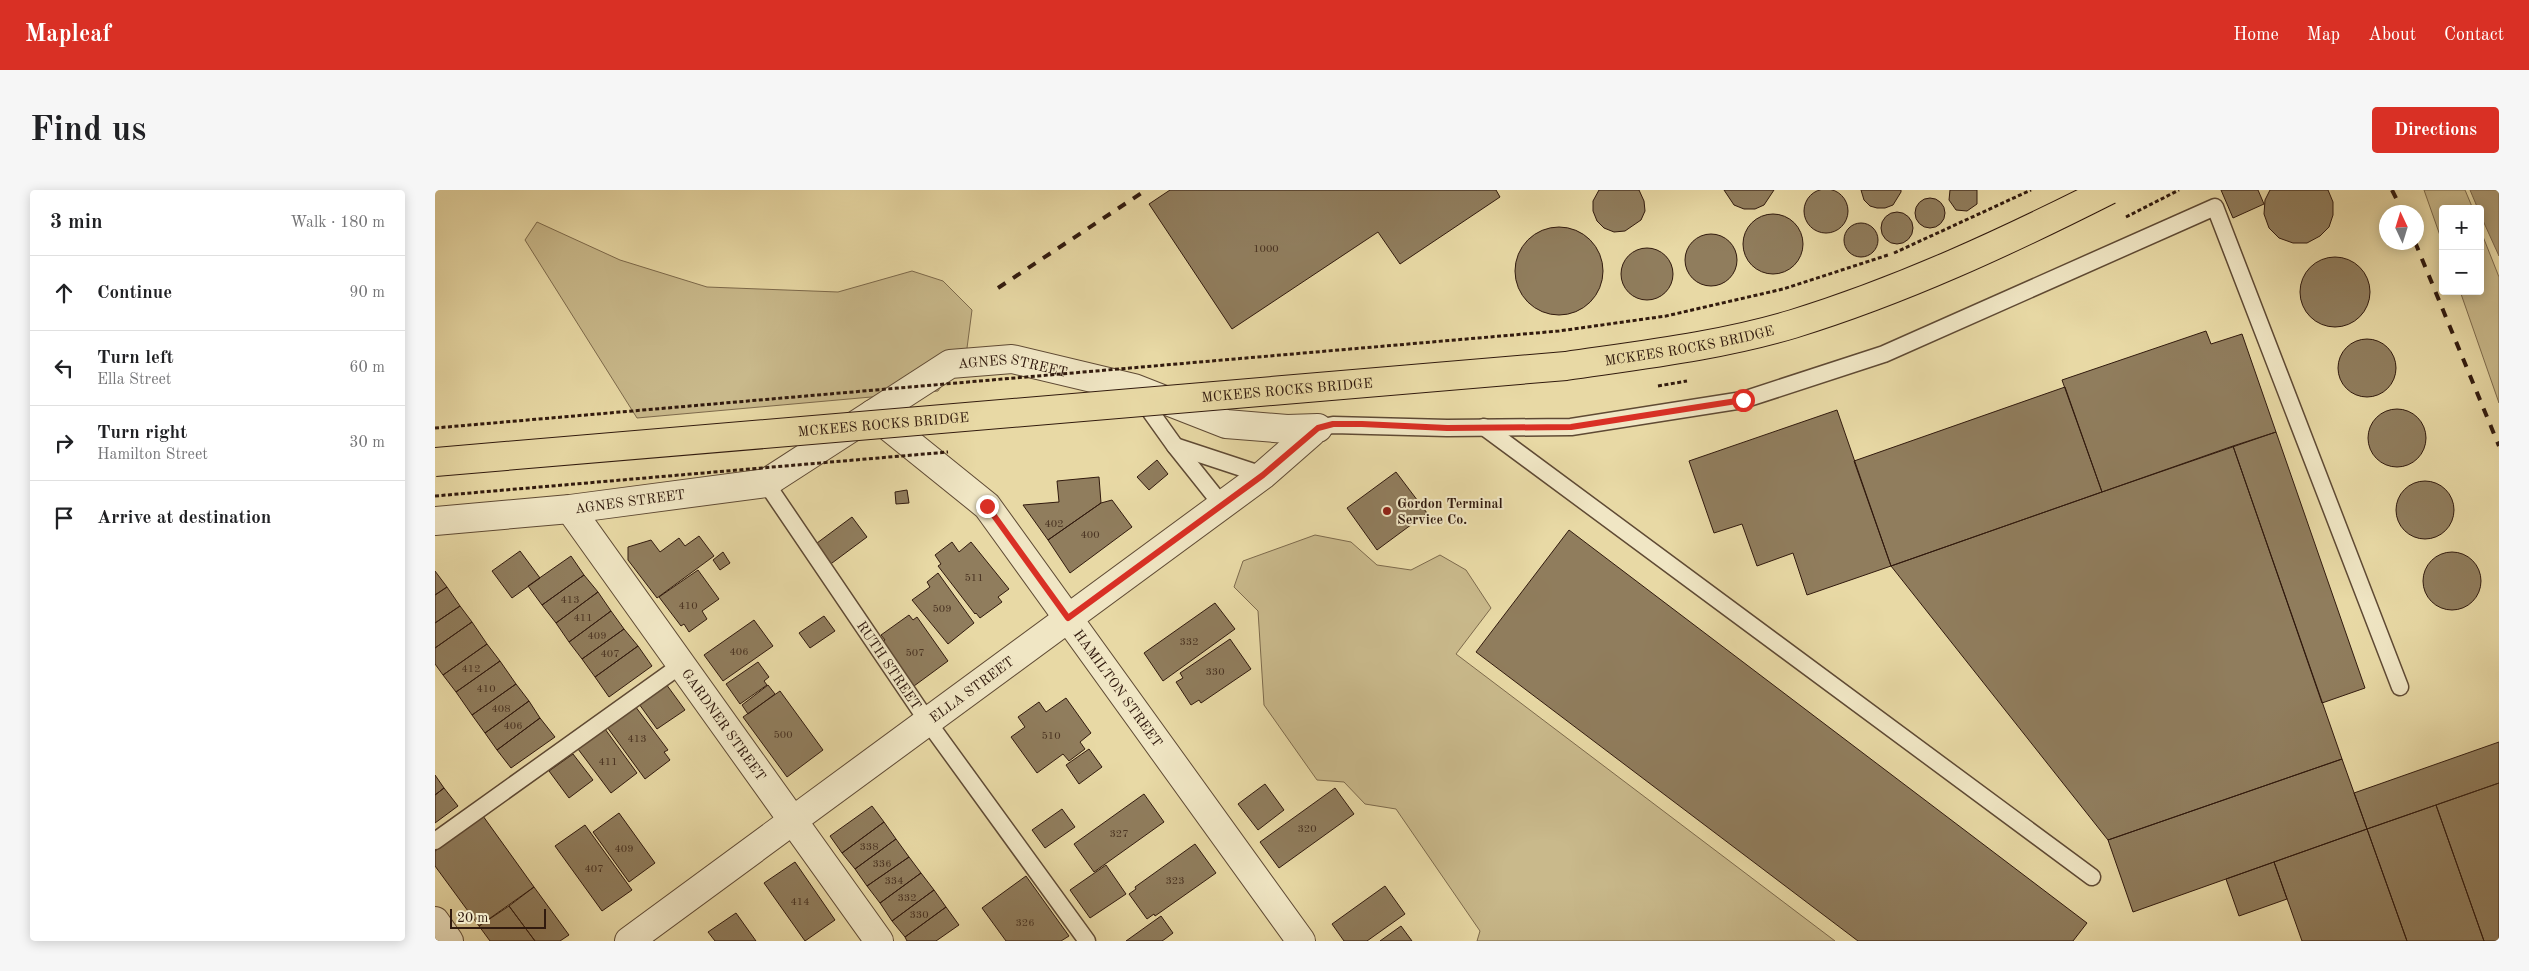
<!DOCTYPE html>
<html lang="en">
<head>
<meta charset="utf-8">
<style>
  :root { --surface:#fff; --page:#f6f6f6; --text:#202124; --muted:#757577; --line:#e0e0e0; --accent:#d93025 }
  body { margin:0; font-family:"Old Standard TT",serif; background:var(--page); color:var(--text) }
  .controls { position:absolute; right:15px; top:15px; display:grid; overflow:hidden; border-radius:5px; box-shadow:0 2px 12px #0003 }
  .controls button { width:45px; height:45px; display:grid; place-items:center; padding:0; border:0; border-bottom:1px solid var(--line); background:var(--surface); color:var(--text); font:25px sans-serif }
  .compass { position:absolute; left:1944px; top:15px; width:45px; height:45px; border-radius:50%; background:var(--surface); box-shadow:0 2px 12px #0003; rotate:356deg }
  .scale { position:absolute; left:15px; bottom:12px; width:96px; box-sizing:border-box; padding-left:5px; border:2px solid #311a0e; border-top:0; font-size:14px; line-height:18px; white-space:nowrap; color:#311a0e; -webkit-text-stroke:4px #f0e6c4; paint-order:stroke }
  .stop { position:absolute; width:15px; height:15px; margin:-11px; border:4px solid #d93025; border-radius:50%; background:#fff }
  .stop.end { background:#d93025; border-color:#fff; box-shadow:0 1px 5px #0008 }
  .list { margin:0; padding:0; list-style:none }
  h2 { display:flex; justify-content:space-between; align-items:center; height:65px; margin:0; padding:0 20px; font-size:21px }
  h2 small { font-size:16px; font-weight:400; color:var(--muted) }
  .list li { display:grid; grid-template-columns:32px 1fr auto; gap:15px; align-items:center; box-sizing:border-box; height:75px; padding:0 20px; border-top:1px solid var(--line) }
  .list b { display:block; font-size:19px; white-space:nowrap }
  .list p { margin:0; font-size:16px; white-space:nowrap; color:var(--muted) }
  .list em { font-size:16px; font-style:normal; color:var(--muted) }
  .icon { flex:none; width:28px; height:28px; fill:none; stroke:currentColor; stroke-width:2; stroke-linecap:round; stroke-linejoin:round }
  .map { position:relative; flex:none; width:2064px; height:751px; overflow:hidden; border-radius:5px }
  header { display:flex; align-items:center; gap:30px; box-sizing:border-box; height:70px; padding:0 25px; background:var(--accent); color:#fff }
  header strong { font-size:24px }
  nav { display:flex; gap:28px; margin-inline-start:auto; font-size:18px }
  .intro { display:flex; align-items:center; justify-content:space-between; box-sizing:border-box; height:120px; padding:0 30px }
  h1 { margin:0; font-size:35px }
  .button { padding:12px 22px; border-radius:5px; background:var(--accent); color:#fff; font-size:18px; font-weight:700 }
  main { display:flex; gap:30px; padding:0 30px }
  aside { flex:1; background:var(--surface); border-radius:5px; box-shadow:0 2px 12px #0003 }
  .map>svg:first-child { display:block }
  .green { fill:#c9b98b; stroke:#7d6a4c }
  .water { fill:#aa9872; stroke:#7a664a }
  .building { fill:#907d5d; stroke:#311a0e }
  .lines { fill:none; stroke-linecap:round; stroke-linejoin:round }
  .lane-casing { stroke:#5f4a34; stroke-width:19 }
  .street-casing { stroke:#5f4a34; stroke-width:30 }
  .lane { stroke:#f0e6c4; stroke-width:16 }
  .street { stroke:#f0e6c4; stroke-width:28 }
  .rail { stroke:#311a0e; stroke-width:4; stroke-dasharray:9 9; stroke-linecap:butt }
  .primary-bridge-casing { stroke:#311a0e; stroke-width:30; stroke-linecap:butt }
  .path-bridge { stroke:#311a0e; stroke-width:3; stroke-dasharray:4 2.5; stroke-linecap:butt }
  .primary-bridge { stroke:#e8d9a5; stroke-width:28 }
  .route { stroke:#d93025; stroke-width:6 }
  .poi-dot { fill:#8f2418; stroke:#f0e6c4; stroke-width:2 }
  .labels { text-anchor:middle; stroke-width:4; stroke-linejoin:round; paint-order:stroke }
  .number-label { font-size:11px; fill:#493322 }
  .street-label { font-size:14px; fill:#311a0e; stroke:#f0e6c4 }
  .poi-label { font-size:14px; font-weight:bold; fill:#311a0e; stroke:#f0e6c4; text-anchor:start }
</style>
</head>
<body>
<header>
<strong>Mapleaf</strong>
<nav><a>Home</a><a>Map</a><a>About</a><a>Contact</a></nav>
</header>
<div class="intro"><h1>Find us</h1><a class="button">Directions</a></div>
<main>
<aside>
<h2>3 min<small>Walk · 180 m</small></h2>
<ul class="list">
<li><svg class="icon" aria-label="ahead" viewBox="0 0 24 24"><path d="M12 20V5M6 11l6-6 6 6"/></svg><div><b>Continue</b></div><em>90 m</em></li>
<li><svg class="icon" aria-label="left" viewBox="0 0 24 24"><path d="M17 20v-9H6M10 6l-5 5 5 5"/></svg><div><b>Turn left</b><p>Ella Street</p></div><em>60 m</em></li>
<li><svg class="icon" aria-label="right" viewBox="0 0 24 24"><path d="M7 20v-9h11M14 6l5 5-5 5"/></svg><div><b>Turn right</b><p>Hamilton Street</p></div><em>30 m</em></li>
<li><svg class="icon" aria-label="arrive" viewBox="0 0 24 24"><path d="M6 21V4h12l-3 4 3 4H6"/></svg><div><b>Arrive at destination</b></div></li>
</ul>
</aside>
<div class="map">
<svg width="2064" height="751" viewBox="0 0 2064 751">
  <rect width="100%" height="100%" fill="#e8d9a5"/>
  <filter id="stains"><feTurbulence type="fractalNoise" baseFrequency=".004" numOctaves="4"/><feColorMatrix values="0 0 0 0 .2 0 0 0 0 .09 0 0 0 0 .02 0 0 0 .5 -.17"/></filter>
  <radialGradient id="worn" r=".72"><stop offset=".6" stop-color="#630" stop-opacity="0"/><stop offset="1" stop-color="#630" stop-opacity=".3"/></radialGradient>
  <path class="green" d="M 1989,0 L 2030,0 L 2038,19 L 2008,19 L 2008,54 Z
    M 102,32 L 185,70 L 272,97 L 403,102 L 477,81 L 508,91 L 537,120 L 532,158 L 503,201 L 202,228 L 90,50 Z
    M 2045,39 L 2064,87 L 2064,213 L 2025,101 L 2045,101 Z
    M 880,345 L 916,352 L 942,375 L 976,380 L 1005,365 L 1031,380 L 1056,418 L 1021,464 L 1400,751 L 1042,751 L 1045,741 L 961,619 L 930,614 L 909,592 L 882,590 L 829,515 L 823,421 L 799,397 L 808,371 Z"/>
  <path class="water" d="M 2035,0 L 2064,0 L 2064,66 L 2045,24 L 2045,19 L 2043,19 Z"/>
  <path class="building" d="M1369 21a22 22 0 1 1 44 0a22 22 0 1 1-44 0Z
    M 735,0 L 1061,0 L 1065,7 L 965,74 L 943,42 L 797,139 L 714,14 Z
    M 1164,0 L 1204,0 L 1209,11 L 1210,21 L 1206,30 L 1190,41 L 1179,42 L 1169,38 L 1162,31 L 1158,21 L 1158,11 Z
    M 1289,0 L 1339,0 L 1329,15 L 1320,19 L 1309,19 L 1299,15 Z
    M 1426,0 L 1466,0 L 1466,2 L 1458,15 L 1450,18 L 1442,18 L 1435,16 L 1429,10 Z
    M 1515,0 L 1542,0 L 1542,14 L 1532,21 L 1521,20 L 1514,10 Z
    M 1786,0 L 1823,0 L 1829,14 L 1798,28 Z
    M 1835,0 L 1893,0 L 1898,12 L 1898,25 L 1894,37 L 1885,46 L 1872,53 L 1858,53 L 1844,48 L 1834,38 L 1829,24 L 1830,10 Z
    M1480 23a15 15 0 1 1 30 0a15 15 0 1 1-30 0Z
    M1446 38a16 16 0 1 1 32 0a16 16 0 1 1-32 0Z
    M1308 54a30 30 0 1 1 60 0a30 30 0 1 1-60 0Z
    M1409 50a17 17 0 1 1 34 0a17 17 0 1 1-34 0Z
    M1080 81a44 44 0 1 1 88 0a44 44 0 1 1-88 0Z
    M1250 70a26 26 0 1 1 52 0a26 26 0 1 1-52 0Z
    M1186 84a26 26 0 1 1 52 0a26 26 0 1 1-52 0Z
    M1865 102a35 35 0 1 1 70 0a35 35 0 1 1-70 0Z
    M 1771,141 L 1776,154 L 1807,144 L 1841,242 L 1667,302 L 1627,190 Z
    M1903 178a29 29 0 1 1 58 0a29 29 0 1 1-58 0Z
    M 1630,197 L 1667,302 L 1456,376 L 1419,271 Z
    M1933 248a29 29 0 1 1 58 0a29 29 0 1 1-58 0Z
    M 1402,220 L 1456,376 L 1372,405 L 1358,363 L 1322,376 L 1307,334 L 1279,343 L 1254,271 Z
    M 1841,242 L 1930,498 L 1887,513 L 1798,256 Z
    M 1798,256 L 1907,569 L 1673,650 L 1456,376 Z
    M 722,270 L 733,284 L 714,300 L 702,287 Z
    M 961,282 L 992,323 L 942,360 L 912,318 Z
    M 664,287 L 666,313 L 613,350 L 588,315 L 624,312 L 622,291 Z
    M1961 320a29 29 0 1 1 58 0a29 29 0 1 1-58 0Z
    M 472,300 L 474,313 L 461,314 L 460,302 Z
    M 677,310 L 697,337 L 635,383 L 613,350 L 666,313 Z
    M 417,327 L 432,347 L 393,376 L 378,356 Z
    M 1134,340 L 1652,733 L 1638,751 L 1423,751 L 1041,462 Z
    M 264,346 L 279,366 L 222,408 L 193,370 L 193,357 L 216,350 L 225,362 L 244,348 L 250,356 Z
    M 517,352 L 524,362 L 536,352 L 574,399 L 563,407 L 567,412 L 545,428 L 541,423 L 540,424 L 503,376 L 506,374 L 500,365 Z
    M 85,361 L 105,388 L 77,408 L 57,381 Z
    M 288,362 L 295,373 L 285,380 L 278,370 Z
    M1988 391a29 29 0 1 1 58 0a29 29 0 1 1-58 0Z
    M 136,366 L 149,385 L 107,415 L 93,396 Z
    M 263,380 L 284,409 L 267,421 L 272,429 L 254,442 L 249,434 L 246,436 L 224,407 Z
    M 0,381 L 12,397 L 0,405 Z
    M 503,383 L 539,433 L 513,454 L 477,410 L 495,397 L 492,392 Z
    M 149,385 L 163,402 L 121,433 L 107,415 Z
    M 12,397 L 25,416 L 0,433 L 0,405 Z
    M 163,402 L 176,421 L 134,452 L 121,433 Z
    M 780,413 L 800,439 L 728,491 L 709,463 Z
    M 25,416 L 37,432 L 0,458 L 0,433 Z
    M 176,421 L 189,439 L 147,469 L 134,452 Z
    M 474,425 L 478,430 L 482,427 L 513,471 L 479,496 L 447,452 L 450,450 L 446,445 Z
    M 389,426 L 400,441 L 375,458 L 364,443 Z
    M 319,430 L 338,456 L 288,491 L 269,465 Z
    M 37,432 L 52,454 L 8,485 L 0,474 L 0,458 Z
    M 189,439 L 203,456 L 160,487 L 147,469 Z
    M 795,449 L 816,479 L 766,513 L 764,510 L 756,515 L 741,492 L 748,488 L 745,483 Z
    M 52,454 L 65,471 L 21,502 L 8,485 Z
    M 203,456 L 217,476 L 174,507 L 160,487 Z
    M 65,471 L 81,494 L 37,525 L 21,502 Z
    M 323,472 L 334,487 L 329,491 L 332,495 L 305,514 L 291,494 Z
    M 81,494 L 94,511 L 50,543 L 37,525 Z
    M 231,494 L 250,520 L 222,539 L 204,514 Z
    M 333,495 L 340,504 L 313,524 L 307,515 Z
    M 345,501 L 388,560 L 352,587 L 308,527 Z
    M 631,508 L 656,543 L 645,552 L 650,559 L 634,571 L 628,564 L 602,583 L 576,547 L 590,537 L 583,527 L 604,512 L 611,522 Z
    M 94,511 L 105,528 L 62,560 L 50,543 Z
    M 200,516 L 233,560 L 229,562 L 235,570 L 210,589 L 172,537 Z
    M 105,528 L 120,547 L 76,578 L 62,560 Z
    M 170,539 L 202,583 L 176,603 L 143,559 Z
    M 2064,552 L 2064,593 L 1932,639 L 1919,603 Z
    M 654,559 L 667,577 L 644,594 L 631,575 Z
    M 138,564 L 158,590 L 134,608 L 114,581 Z
    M 1907,569 L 1932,639 L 1698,722 L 1673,650 Z
    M 0,585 L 9,598 L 0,605 Z
    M 2064,593 L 2064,751 L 2049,751 L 2001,615 Z
    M 830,594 L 849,620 L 823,640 L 803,614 Z
    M 9,598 L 23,616 L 0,633 L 0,605 Z
    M 900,598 L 919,624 L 844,678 L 825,652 Z
    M 709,604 L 729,632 L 659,682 L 639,654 Z
    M 2001,615 L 2049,751 L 1972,751 L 1932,639 Z
    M 437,616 L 449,632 L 407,663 L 395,646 Z
    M 627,619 L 640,637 L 610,658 L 597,640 Z
    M 184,623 L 220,673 L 194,692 L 158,642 Z
    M 48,626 L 99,697 L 44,736 L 0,676 L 0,661 Z
    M 449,632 L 461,649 L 420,679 L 407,663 Z
    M 150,635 L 197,700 L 167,721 L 120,656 Z
    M 1932,639 L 1972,751 L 1867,751 L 1839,672 Z
    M 461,649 L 474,667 L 432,696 L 420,679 Z
    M 760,654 L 781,683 L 720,726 L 719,724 L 712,729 L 694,704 L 701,699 L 700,697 Z
    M 474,667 L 486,683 L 445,713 L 432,696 Z
    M 360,672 L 400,730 L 370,751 L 329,693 Z
    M 1839,672 L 1852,709 L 1804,726 L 1791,689 Z
    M 671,675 L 691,704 L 655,728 L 635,700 Z
    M 486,683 L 499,700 L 457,731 L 445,713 Z
    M 591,686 L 634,746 L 626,751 L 571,751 L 547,718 Z
    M 950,696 L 970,724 L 932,751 L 909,751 L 897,734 Z
    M 99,697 L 134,745 L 125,751 L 100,751 L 74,716 Z
    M 499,700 L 511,717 L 470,747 L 457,731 Z
    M 74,716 L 100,751 L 55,751 L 44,736 Z
    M 511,717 L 524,735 L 501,751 L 472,751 L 470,747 Z
    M 301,723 L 321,751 L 280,751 L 273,742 Z
    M 726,726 L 738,743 L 730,749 L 727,751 L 691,751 Z
    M 966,736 L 977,751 L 945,751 Z"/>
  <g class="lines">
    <g class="lane-casing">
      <g id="lane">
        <path d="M 705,207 L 740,256 L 787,315"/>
        <path d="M 1049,237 L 1657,687"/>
        <path d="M 876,243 L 883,238 L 898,235 L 1012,238 L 1136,237 L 1308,210 L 1449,164 L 1780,17 L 1965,497"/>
        <path d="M 740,256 L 828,285"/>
        <path id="s1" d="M 331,293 L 493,532 L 652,751"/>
        <path d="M 0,651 L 246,475"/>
      </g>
    </g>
    <g class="street-casing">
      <g id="street">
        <path id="s2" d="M 438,224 L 552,316 L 866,751"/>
        <path id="s3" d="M 135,319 L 444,751"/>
        <path id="s4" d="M 0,331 L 135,319 L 331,293 L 515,174 L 577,169 L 699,198 L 791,234 L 852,239 L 883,238"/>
        <path d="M 0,731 L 14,751"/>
        <path id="s5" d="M 194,751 L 828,285 L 876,243"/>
      </g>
    </g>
    <use href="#lane" class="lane"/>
    <use href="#street" class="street"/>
    <path class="rail" d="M 1957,0 L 1968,22
      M 1980,52 L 2064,256
      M 563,98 L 711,0"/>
    <g class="primary-bridge-casing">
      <g id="primary-bridge">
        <path id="s6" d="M 0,272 L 1131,176 C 1206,165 1285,156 1358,134 C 1468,100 1571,52 1674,0"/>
      </g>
    </g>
    <path class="path-bridge" d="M 1691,27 L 1744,0
      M 1459,63 L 1596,0
      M 1223,196 L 1252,191
      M 0,238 L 1124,141 L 1231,126 L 1348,99 L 1453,65
      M 0,306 L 513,262"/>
    <use href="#primary-bridge" class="primary-bridge"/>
  </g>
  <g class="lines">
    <path class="route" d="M 552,316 L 633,428 L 828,285 L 883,238 L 898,234 L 927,234 L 1012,238 L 1136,237 L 1308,210"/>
  </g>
  <circle class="poi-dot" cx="952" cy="321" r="5"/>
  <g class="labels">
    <g class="number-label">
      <text x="831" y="62">1000</text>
      <text x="619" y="337">402</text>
      <text x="655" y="348">400</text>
      <text x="539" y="391">511</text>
      <text x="135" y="413">413</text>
      <text x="253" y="419">410</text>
      <text x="507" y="422">509</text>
      <text x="148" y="431">411</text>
      <text x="162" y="449">409</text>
      <text x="754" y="455">332</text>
      <text x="304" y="465">406</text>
      <text x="480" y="466">507</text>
      <text x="175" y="467">407</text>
      <text x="36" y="482">412</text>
      <text x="780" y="485">330</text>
      <text x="51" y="502">410</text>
      <text x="66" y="522">408</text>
      <text x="78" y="539">406</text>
      <text x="348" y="548">500</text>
      <text x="616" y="549">510</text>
      <text x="202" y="552">413</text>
      <text x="173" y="575">411</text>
      <text x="872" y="642">320</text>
      <text x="684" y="647">327</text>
      <text x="434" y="660">338</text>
      <text x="189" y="662">409</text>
      <text x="447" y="677">336</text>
      <text x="159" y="682">407</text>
      <text x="459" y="694">334</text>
      <text x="740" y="694">323</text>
      <text x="472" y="711">332</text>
      <text x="365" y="715">414</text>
      <text x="484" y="728">330</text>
      <text x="590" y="736">326</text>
    </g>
    <g class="street-label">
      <text dy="5" stroke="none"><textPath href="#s6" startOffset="1260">MCKEES ROCKS BRIDGE</textPath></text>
      <text dy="5" stroke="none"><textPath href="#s4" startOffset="616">AGNES STREET</textPath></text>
      <text dy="5" stroke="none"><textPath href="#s6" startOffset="855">MCKEES ROCKS BRIDGE</textPath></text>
      <text dy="5" stroke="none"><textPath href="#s6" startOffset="450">MCKEES ROCKS BRIDGE</textPath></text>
      <text dy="5" stroke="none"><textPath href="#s4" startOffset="196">AGNES STREET</textPath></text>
      <text dy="5" stroke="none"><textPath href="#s1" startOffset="220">RUTH STREET</textPath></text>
      <text dy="5" stroke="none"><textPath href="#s2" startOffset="371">HAMILTON STREET</textPath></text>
      <text dy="5" stroke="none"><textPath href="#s5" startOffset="425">ELLA STREET</textPath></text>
      <text dy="5" stroke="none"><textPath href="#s3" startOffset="265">GARDNER STREET</textPath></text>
    </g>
    <g class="poi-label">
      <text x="962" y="318">Gordon Terminal<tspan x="962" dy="16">Service Co.</tspan></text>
    </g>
  </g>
  <rect width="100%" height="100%" filter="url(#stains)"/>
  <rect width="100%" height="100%" fill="url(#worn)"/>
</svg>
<div class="controls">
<button>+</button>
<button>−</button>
</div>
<svg class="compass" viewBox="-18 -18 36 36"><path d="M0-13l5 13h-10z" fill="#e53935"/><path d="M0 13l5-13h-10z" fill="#757577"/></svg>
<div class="scale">20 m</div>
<div class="stop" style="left:1308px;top:210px"></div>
<div class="stop end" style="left:552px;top:316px"></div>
</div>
</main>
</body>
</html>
